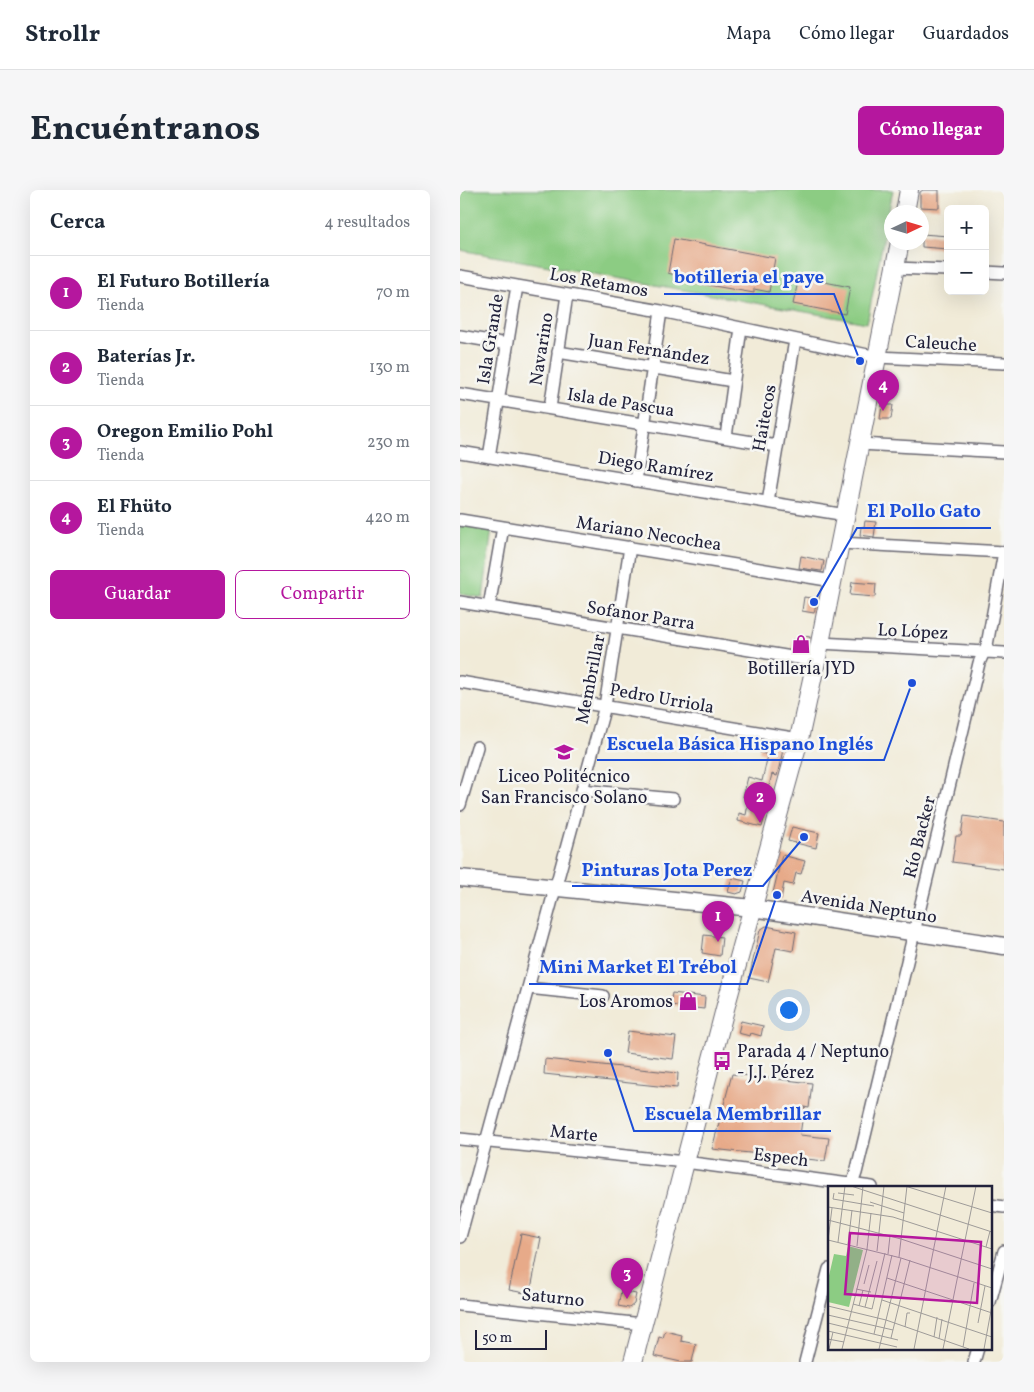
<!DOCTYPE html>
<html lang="es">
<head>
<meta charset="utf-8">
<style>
  :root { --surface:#fff; --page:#f6f6f7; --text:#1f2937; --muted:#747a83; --line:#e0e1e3; --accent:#b5179e }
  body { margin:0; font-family:Vollkorn,serif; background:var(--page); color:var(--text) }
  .controls { position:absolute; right:15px; top:15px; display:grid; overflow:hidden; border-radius:8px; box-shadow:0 5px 20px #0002 }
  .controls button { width:45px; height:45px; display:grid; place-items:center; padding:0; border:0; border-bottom:1px solid var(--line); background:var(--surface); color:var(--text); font:25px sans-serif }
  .compass { position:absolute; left:424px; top:15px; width:45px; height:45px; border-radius:50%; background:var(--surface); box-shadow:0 5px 20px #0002; rotate:86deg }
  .scale { position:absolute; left:15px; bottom:12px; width:72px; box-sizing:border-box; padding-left:5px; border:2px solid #22223b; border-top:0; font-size:14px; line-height:18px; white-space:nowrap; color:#22223b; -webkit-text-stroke:4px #f6f6f2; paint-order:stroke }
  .you { position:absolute; left:328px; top:819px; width:18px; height:18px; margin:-12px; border:4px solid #fff; border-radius:50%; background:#1a73e8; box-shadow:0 0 0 8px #1a73e833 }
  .badge { display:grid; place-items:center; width:32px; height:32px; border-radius:50%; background:var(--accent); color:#fff; font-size:16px; font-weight:700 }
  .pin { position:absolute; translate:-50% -41px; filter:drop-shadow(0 1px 2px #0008) }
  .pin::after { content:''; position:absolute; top:26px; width:18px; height:15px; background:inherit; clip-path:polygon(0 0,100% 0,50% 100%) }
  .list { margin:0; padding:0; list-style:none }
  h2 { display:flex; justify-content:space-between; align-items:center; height:65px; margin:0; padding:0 20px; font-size:21px }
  h2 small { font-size:16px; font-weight:400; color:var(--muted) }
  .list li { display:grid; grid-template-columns:32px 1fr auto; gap:15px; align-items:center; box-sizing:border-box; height:75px; padding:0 20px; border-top:1px solid var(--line) }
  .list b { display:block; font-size:19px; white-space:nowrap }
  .list p { margin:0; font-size:16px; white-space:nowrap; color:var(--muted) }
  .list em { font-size:16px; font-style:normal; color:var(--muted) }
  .actions { display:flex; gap:10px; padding:15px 20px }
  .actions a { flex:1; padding:11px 0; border:1px solid var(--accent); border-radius:8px; text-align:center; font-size:18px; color:var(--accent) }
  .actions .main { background:var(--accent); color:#fff }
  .map { position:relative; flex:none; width:544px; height:1172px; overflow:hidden; border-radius:8px }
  header { display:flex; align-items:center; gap:30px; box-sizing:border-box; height:70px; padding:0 25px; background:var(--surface); border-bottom:1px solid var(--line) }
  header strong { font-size:24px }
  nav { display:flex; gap:28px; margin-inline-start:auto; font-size:18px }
  .intro { display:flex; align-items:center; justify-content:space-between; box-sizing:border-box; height:120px; padding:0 30px }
  h1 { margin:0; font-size:35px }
  .button { padding:12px 22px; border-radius:8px; background:var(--accent); color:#fff; font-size:18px; font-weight:700 }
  main { display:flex; gap:30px; padding:0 30px }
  aside { flex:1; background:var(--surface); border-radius:8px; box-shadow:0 5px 20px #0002 }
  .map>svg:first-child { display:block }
  .green { fill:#8ccc83; stroke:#57775f }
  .building { fill:#e7aa89 }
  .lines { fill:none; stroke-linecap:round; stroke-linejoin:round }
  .minor-casing { stroke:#6a6872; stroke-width:14 }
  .secondary-casing { stroke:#6a6872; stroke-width:19 }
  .primary-casing { stroke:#6a6872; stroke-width:20 }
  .minor { stroke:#fff; stroke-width:11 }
  .secondary { stroke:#fff; stroke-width:16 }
  .primary { stroke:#fff; stroke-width:18 }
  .labels { text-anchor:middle; stroke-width:5; stroke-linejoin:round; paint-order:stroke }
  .street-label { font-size:18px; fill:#22223b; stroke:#f6f6f2 }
  .poi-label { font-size:18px; fill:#22223b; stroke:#f6f6f2 }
  .inset-road { fill:none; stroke:#9e9b99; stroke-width:1 }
  .view { fill:#b5179e; fill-opacity:0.15; stroke:#b5179e; stroke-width:2.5 }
  .inset-edge { fill:none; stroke:#22223b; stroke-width:2.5 }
  .leader { fill:none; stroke:#1d4ed8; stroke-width:2 }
  .callout-dot { fill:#1d4ed8; stroke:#f6f6f2; stroke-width:2 }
  .callout-label { font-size:19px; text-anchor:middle; font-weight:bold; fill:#1d4ed8; stroke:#f6f6f2; stroke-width:5; stroke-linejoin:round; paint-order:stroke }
</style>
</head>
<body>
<header>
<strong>Strollr</strong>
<nav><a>Mapa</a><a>Cómo llegar</a><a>Guardados</a></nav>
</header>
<div class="intro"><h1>Encuéntranos</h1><a class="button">Cómo llegar</a></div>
<main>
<aside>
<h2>Cerca<small>4 resultados</small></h2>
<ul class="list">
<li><span class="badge">1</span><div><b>El Futuro Botillería</b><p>Tienda</p></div><em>70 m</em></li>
<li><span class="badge">2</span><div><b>Baterías Jr.</b><p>Tienda</p></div><em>130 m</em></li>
<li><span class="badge">3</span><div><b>Oregon Emilio Pohl</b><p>Tienda</p></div><em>230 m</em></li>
<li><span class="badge">4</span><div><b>El Fhüto</b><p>Tienda</p></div><em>420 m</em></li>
</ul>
<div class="actions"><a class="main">Guardar</a><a>Compartir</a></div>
</aside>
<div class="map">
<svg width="544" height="1172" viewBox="0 0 544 1172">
  <rect width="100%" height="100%" fill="#f6f6f2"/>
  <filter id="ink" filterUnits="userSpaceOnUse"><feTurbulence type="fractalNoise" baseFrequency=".02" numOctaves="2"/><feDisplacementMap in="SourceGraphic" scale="10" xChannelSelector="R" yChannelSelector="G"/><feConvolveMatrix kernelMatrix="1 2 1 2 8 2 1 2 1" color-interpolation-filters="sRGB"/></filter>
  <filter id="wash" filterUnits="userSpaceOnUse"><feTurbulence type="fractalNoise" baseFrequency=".0096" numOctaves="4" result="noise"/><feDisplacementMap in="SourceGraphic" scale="20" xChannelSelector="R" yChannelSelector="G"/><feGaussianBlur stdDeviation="1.12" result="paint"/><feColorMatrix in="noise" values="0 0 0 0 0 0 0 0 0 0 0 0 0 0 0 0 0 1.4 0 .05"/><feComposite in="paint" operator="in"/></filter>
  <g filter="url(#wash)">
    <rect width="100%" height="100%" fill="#f1ebd8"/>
    <path class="green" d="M 0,0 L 433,0 L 407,133 L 0,60 Z
      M 0,334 L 32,339 L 23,408 L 0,404 Z"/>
    <g id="blocks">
      <path class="building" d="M 463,0 L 479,0 L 479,18 L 460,17 L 460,2 Z
        M 462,44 L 488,46 L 488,59 L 462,57 Z
        M 214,49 L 315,68 L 309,102 L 294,99 L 294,103 L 214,89 L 215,85 L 208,83 Z
        M 339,87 L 390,97 L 385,124 L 333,114 Z
        M 422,215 L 433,215 L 431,229 L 420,229 Z
        M 405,331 L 416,332 L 414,347 L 400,345 L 401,337 L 404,337 Z
        M 341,366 L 364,371 L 362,381 L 361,381 L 339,378 Z
        M 392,392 L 416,394 L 415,407 L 390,405 Z
        M 344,407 L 357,409 L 354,423 L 342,421 Z
        M 339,445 L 350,447 L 348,458 L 344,460 L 332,458 L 333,449 L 339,450 Z
        M 301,551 L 320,555 L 323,560 L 317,586 L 312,584 L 302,624 L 305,625 L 302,637 L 278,631 L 279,623 L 286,625 L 289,608 L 283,607 L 288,587 L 302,591 L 308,565 L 299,562 Z
        M 504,626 L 544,632 L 544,679 L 492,672 L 496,646 L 501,646 Z
        M 332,637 L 359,643 L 356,658 L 328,651 Z
        M 322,665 L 345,671 L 341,684 L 336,683 L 333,695 L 324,693 L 321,709 L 312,707 Z
        M 272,688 L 285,691 L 282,702 L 276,704 L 268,702 Z
        M 306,736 L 336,742 L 333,761 L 316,758 L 308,792 L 289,788 L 300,740 Z
        M 244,745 L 262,747 L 260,766 L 242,763 Z
        M 212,803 L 245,807 L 244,819 L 210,815 Z
        M 281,831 L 303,836 L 301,846 L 291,843 L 290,846 L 278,843 Z
        M 168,841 L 216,847 L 213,869 L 165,863 Z
        M 85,869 L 218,883 L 217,898 L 84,884 Z
        M 272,884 L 352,893 L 349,918 L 344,917 L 340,945 L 369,948 L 365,971 L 252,959 Z
        M 61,1044 L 81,1048 L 70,1104 L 49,1100 Z
        M 161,1101 L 176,1104 L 174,1114 L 169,1118 L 158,1116 Z
        M 205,1141 L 222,1145 L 221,1151 L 236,1154 L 232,1172 L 221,1172 L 194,1166 L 199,1147 L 203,1148 Z"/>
    </g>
  </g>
  <g filter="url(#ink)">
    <use href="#blocks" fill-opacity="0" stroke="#6a6872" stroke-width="1"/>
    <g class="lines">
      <g class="minor-casing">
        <path id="minor" d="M 435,78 L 488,80
          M 525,82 L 544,83
          M 0,86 L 201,121 L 417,167 L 544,173
          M 0,146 L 47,154
          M 98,162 L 273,191
          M 0,204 L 317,256
          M 90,218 L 107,105
          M 266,247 L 281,138
          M 400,254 L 544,262
          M 0,262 L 386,325
          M 29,267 L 57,96
          M 176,291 L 201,121
          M 308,312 L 335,150
          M 0,330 L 373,391
          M 380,353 L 544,362
          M 0,412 L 356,471
          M 29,417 L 43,337
          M 360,453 L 544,463
          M 0,492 L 339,549
          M 122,600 L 213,609
          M 0,615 L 17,557
          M 68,798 L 143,806
          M 0,949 L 225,972 L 412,997
          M 391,997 L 396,983 L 519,473 L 527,455 L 544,362
          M 530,1015 L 544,1017
          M 0,1047 L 145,516 L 170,357
          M 530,1112 L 544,1061
          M 0,1115 L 183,1134
          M 345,1172 L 369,1079
          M 514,1172 L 518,1158"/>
      </g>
      <g class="secondary-casing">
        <path id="secondary" d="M 0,688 L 292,718 L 544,756"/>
      </g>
      <g class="primary-casing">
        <path id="primary" d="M 445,22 L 449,0
          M 173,1172 L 266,815 L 339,549 L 360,453 L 440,52"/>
      </g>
      <use href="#minor" class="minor"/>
      <use href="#secondary" class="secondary"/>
      <use href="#primary" class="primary"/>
    </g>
  </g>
  <defs>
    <g id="shop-bare" transform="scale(1.5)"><path d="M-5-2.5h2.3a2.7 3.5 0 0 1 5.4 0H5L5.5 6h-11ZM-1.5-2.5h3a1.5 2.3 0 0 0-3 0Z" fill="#b5179e" stroke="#f6f6f2" stroke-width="2.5" paint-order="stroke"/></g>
    <g id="school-bare" transform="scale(1.5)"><path d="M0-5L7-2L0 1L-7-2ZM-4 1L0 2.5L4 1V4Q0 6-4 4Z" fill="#b5179e" stroke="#f6f6f2" stroke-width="2.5" paint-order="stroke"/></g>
    <g id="bus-bare" transform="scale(1.5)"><path d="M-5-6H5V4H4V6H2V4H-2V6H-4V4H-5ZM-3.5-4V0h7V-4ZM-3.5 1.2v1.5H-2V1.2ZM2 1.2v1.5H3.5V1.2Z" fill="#b5179e" stroke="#f6f6f2" stroke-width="2.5" paint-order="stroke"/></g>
  </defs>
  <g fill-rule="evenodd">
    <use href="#shop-bare" x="341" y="454"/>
    <use href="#school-bare" x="104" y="562"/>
    <use href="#shop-bare" x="228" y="811"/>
    <use href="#bus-bare" x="262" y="871"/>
  </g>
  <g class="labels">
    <g class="street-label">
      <text transform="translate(139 92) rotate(10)" y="6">Los Retamos</text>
      <text transform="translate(30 149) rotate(-81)" y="6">Isla Grande</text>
      <text transform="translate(481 153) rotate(3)" y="6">Caleuche</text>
      <text transform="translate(81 159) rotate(-81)" y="6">Navarino</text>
      <text transform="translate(189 159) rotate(9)" y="6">Juan Fernández</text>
      <text transform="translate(161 212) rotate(9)" y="6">Isla de Pascua</text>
      <text transform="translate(304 228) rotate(-80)" y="6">Haitecos</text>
      <text transform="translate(196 276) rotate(9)" y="6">Diego Ramírez</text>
      <text transform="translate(189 343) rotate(9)" y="6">Mariano Necochea</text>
      <text transform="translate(181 425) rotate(9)" y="6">Sofanor Parra</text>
      <text transform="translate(453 441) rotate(3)" y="6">Lo López</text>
      <text transform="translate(130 489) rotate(-79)" y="6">Membrillar</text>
      <text transform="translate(202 508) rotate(10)" y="6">Pedro Urriola</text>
      <text transform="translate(459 647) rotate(-76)" y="6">Río Backer</text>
      <text transform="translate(409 716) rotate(9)" y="6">Avenida Neptuno</text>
      <text transform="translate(114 943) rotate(6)" y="6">Marte</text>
      <text transform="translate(321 967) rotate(7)" y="6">Espech</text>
      <text transform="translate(93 1107) rotate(6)" y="6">Saturno</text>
    </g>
    <g class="poi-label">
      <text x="341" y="484">Botillería JYD</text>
      <text x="104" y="592">Liceo Politécnico<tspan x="104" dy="21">San Francisco Solano</tspan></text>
      <text x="213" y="817" text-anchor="end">Los Aromos</text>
      <text x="277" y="867" text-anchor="start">Parada 4 / Neptuno<tspan x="277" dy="21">- J.J. Pérez</tspan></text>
    </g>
  </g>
  <g transform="translate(368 996)">
    <rect width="164" height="164" fill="#f1ebd8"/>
    <path d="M 20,60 L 35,64 L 21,121 L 0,116 L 0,94 L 6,68 L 18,70 Z" fill="#8ccc83"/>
    <path class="inset-road" d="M 23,0 L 164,46M 77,0 L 164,27M 6,7 L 5,13 L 46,20M 10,7 L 26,9M 42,16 L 76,27M 0,21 L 65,31 L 164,63M 0,34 L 73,53 L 164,83M 0,54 L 4,22M 0,54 L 73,72 L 164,102M 10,56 L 17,0M 20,58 L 24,24M 29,60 L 35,0M 158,61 L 162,45M 49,65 L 56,0M 60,68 L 62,50M 71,71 L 79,0M 59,92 L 164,127M 36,98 L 41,79M 28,103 L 43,106M 54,114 L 164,151M 25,118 L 44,123 L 57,67M 0,120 L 58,134 L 141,163M 31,120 L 35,104M 37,121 L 49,75M 0,129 L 65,144M 0,137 L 70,154M 150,137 L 157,100M 77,141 L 79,127 L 82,127M 0,145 L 69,161M 46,148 L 64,69M 106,151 L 109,131M 63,152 L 82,74M 0,153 L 16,156M 111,153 L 114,133M 135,161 L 146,97M 1,163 L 5,146M 14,163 L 39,63 L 43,27M 51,163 L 73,72M 86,163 L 118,0M 115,163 L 148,0M 156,163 L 164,119"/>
    <path class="view" d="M 22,47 L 153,56 L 149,117 L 17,108 Z"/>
    <rect width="164" height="164" class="inset-edge"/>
  </g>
  <path class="leader" d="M400 171L374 104H204M354 412L397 338H531M452 493L424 570H137M344 647L303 696H112M317 705L287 794H69M148 863L174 941H371"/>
  <g class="callout-dot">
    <circle cx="400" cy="171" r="5"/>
    <circle cx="354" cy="412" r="5"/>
    <circle cx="452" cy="493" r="5"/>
    <circle cx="344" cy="647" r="5"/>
    <circle cx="317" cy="705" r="5"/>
    <circle cx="148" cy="863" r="5"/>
  </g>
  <g class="callout-label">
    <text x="289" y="93">botilleria el paye</text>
    <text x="464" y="327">El Pollo Gato</text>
    <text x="280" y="560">Escuela Básica Hispano Inglés</text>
    <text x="207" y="686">Pinturas Jota Perez</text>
    <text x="178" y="783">Mini Market El Trébol</text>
    <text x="273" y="930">Escuela Membrillar</text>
  </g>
</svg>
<div class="controls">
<button>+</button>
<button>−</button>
</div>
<svg class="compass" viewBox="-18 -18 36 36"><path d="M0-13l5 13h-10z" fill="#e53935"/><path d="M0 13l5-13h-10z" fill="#747a83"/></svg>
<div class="scale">50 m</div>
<div class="you"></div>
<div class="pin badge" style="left:258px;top:752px">1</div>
<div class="pin badge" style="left:300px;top:633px">2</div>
<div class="pin badge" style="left:167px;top:1109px">3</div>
<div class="pin badge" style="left:423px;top:221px">4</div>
</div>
</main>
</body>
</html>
